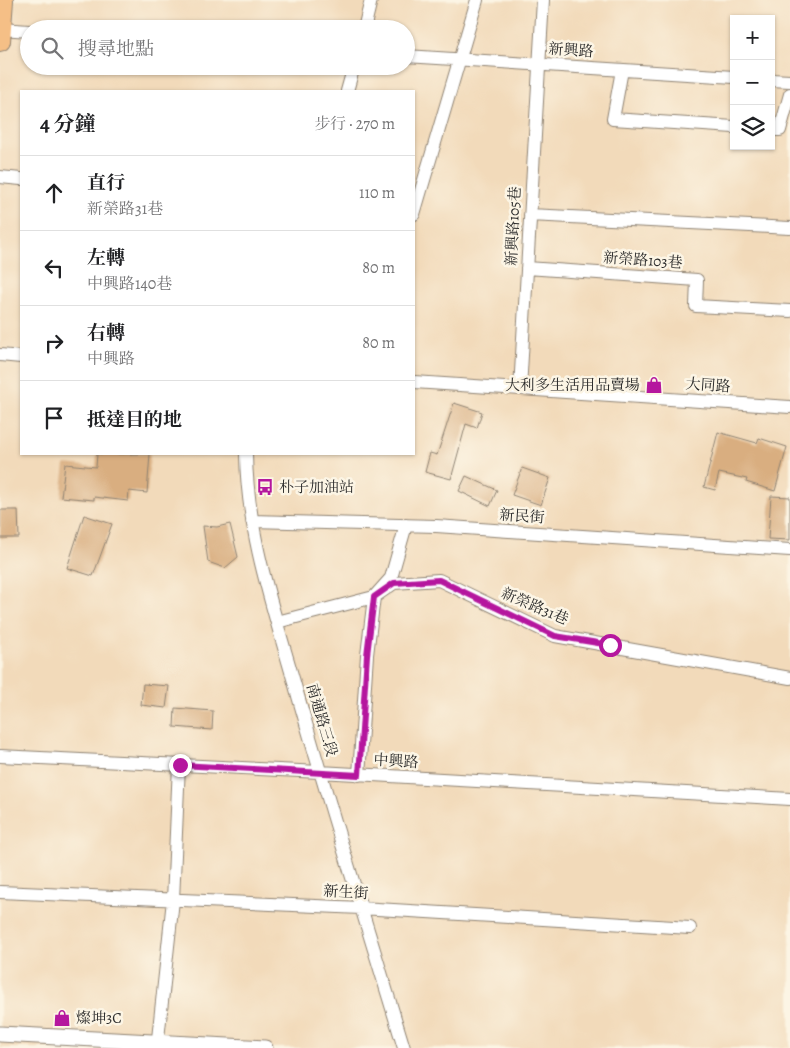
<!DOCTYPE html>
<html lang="zh-TW">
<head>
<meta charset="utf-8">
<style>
  :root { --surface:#fff; --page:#f2f2f2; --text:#202124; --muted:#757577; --line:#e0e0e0 }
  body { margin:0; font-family:Alegreya,"Noto Serif TC",serif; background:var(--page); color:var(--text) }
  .controls { position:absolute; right:15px; top:15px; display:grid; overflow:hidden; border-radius:0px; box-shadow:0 1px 4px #0004 }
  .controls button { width:45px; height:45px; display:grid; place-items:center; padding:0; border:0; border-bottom:1px solid var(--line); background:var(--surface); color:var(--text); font:25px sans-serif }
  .stop { position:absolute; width:15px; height:15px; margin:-11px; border:4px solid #b5179e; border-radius:50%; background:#fff }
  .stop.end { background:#b5179e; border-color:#fff; box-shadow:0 1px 5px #0008 }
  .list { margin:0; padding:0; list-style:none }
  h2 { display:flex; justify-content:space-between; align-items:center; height:65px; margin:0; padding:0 20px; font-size:21px }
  h2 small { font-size:16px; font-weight:400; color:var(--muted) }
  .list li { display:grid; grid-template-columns:32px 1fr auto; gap:15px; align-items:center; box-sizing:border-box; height:75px; padding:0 20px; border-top:1px solid var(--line) }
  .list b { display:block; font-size:19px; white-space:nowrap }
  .list p { margin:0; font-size:16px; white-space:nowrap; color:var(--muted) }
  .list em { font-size:16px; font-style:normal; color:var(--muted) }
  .icon { flex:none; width:28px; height:28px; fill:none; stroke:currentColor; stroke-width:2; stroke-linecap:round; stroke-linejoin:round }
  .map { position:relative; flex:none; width:790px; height:1048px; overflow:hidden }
  .search { position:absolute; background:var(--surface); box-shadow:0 1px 4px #0004; left:20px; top:20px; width:395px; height:55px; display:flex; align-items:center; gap:12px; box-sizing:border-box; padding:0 18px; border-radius:28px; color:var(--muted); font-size:19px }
  .panel { position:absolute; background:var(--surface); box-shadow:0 1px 4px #0004; left:20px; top:90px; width:395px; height:365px; border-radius:0px }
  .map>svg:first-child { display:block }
  .building { fill:#d9ae80 }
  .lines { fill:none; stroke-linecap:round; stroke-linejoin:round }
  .minor-casing { stroke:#8e8272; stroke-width:14 }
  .tertiary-casing { stroke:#8e8272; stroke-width:17 }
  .primary-casing { stroke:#8e8272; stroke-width:22 }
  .minor { stroke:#fff; stroke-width:12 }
  .tertiary { stroke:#fff; stroke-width:15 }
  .primary { stroke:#f5bf86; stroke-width:20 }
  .route { stroke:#b5179e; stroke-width:6 }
  .labels { text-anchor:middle; stroke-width:5; stroke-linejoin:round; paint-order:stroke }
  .street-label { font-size:15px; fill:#2b2b2b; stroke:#fcf5e5 }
  .poi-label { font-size:15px; fill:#2b2b2b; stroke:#fcf5e5; text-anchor:start }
</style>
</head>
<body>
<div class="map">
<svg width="790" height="1048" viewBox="0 0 790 1048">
  <rect width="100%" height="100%" fill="#fcf5e5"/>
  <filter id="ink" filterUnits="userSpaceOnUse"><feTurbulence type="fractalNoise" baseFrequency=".02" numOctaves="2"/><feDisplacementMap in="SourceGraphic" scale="10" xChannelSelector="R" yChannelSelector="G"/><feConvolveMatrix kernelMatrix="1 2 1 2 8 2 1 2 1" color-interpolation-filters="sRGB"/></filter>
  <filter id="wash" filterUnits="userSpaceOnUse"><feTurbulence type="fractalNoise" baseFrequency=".0096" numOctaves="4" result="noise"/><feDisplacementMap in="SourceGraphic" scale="20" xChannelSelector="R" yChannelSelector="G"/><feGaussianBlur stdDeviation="1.12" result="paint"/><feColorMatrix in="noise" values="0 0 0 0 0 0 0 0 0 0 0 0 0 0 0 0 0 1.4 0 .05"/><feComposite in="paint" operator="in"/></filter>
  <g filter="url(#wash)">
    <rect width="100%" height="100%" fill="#f2daba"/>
    <g id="blocks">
      <path class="building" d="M 454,403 L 482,412 L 477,428 L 466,424 L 451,479 L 425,472 L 430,453 L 437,455 Z
        M 718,432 L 757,443 L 759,438 L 787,447 L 775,491 L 746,482 L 747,479 L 719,473 L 715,490 L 704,487 Z
        M 97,454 L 150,454 L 147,493 L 129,491 L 128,501 L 94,497 L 94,500 L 61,497 L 65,464 L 96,467 Z
        M 522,468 L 550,478 L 541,505 L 512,495 Z
        M 466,476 L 497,490 L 490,506 L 459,491 Z
        M 771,496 L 790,497 L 790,540 L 768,539 Z
        M 0,510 L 18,510 L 19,538 L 0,538 Z
        M 84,515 L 112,524 L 93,576 L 67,568 Z
        M 230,524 L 238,557 L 225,568 L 208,562 L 203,526 L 217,527 Z
        M 143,684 L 169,686 L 166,708 L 141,705 Z
        M 175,708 L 213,711 L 212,730 L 174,727 Z"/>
    </g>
  </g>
  <g filter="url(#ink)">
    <use href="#blocks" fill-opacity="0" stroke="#8e8272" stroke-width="1"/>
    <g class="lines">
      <g class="minor-casing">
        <path id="minor" d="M 1,29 L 29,31
          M 364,29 L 371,0
          M 406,56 L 734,77
          M 622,70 L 613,119 L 734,127
          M 771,80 L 790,81
          M 347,91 L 354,66
          M 771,130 L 780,130 L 790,94
          M 0,177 L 21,179
          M 414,214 L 477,0
          M 530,215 L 790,228
          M 527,268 L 697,280 L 696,306 L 790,311
          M 0,355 L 21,357
          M 414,382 L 790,407
          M 520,389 L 543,0
          M 246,454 C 247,532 273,608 294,682 C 329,805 367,926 404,1048
          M 252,521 L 436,526 L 790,550
          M 277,622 L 374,597 L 394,583 L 439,580 L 555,636 L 790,678
          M 0,756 L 320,772 L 790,799
          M 359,775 L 367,655 L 374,597 L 391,578 L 406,525
          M 0,892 L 361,908 L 690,928
          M 157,1048 L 173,900 L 179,765"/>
      </g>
      <g class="tertiary-casing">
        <path id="tertiary" d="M 0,1034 L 265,1048"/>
      </g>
      <g class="primary-casing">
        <path id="primary" d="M 0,41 L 3,0"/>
      </g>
      <use href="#minor" class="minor"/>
      <use href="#tertiary" class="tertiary"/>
      <use href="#primary" class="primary"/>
    </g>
  </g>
  <g class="lines" filter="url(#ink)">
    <path class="route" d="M 180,765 L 359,775 L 367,655 L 374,597 L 394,583 L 439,580 L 555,636 L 610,645"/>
  </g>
  <defs>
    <g id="shop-bare" transform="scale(1.35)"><path d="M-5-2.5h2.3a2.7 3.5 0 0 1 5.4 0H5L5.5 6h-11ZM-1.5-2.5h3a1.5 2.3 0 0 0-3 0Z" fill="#b5179e" stroke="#fcf5e5" stroke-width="2.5" paint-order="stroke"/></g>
    <g id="bus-bare" transform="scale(1.35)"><path d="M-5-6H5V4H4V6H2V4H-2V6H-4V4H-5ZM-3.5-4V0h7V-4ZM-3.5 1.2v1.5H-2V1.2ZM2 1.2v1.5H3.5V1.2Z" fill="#b5179e" stroke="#fcf5e5" stroke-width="2.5" paint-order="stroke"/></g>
  </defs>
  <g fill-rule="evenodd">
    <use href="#shop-bare" x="654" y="385"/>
    <use href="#bus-bare" x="265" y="487"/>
    <use href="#shop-bare" x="62" y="1018"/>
  </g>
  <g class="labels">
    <g class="street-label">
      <text transform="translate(571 50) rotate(4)" y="5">新興路</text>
      <text transform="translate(513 226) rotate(-87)" y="5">新興路105巷</text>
      <text transform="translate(643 260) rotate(4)" y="5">新榮路103巷</text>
      <text transform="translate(708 385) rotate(4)" y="5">大同路</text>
      <text transform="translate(522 516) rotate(4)" y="5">新民街</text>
      <text transform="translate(535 606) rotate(23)" y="5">新榮路31巷</text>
      <text transform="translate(322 720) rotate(74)" y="5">南通路三段</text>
      <text transform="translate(396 761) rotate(3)" y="5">中興路</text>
      <text transform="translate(346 892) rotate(3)" y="5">新生街</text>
    </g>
    <g class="poi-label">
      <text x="640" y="390" text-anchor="end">大利多生活用品賣場</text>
      <text x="279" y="492">朴子加油站</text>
      <text x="76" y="1023">燦坤3C</text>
    </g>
  </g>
</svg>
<div class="controls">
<button>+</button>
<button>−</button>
<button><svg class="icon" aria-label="layers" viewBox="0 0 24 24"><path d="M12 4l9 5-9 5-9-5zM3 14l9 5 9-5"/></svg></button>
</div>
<div class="stop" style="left:610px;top:645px"></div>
<div class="stop end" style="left:180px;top:765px"></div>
<div class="search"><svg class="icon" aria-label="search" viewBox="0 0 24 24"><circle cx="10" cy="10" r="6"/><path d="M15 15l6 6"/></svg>搜尋地點</div>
<section class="panel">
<h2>4 分鐘<small>步行 · 270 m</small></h2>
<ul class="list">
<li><svg class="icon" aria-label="ahead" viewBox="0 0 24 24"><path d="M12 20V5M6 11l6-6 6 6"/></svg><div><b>直行</b><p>新榮路31巷</p></div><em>110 m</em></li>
<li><svg class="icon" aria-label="left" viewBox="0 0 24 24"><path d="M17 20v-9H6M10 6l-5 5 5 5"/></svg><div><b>左轉</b><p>中興路140巷</p></div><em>80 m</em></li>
<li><svg class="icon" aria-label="right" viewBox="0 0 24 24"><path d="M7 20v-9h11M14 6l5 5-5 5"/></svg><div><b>右轉</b><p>中興路</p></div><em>80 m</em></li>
<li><svg class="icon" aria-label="arrive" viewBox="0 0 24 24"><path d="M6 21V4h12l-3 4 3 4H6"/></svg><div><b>抵達目的地</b></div></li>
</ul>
</section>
</div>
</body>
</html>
